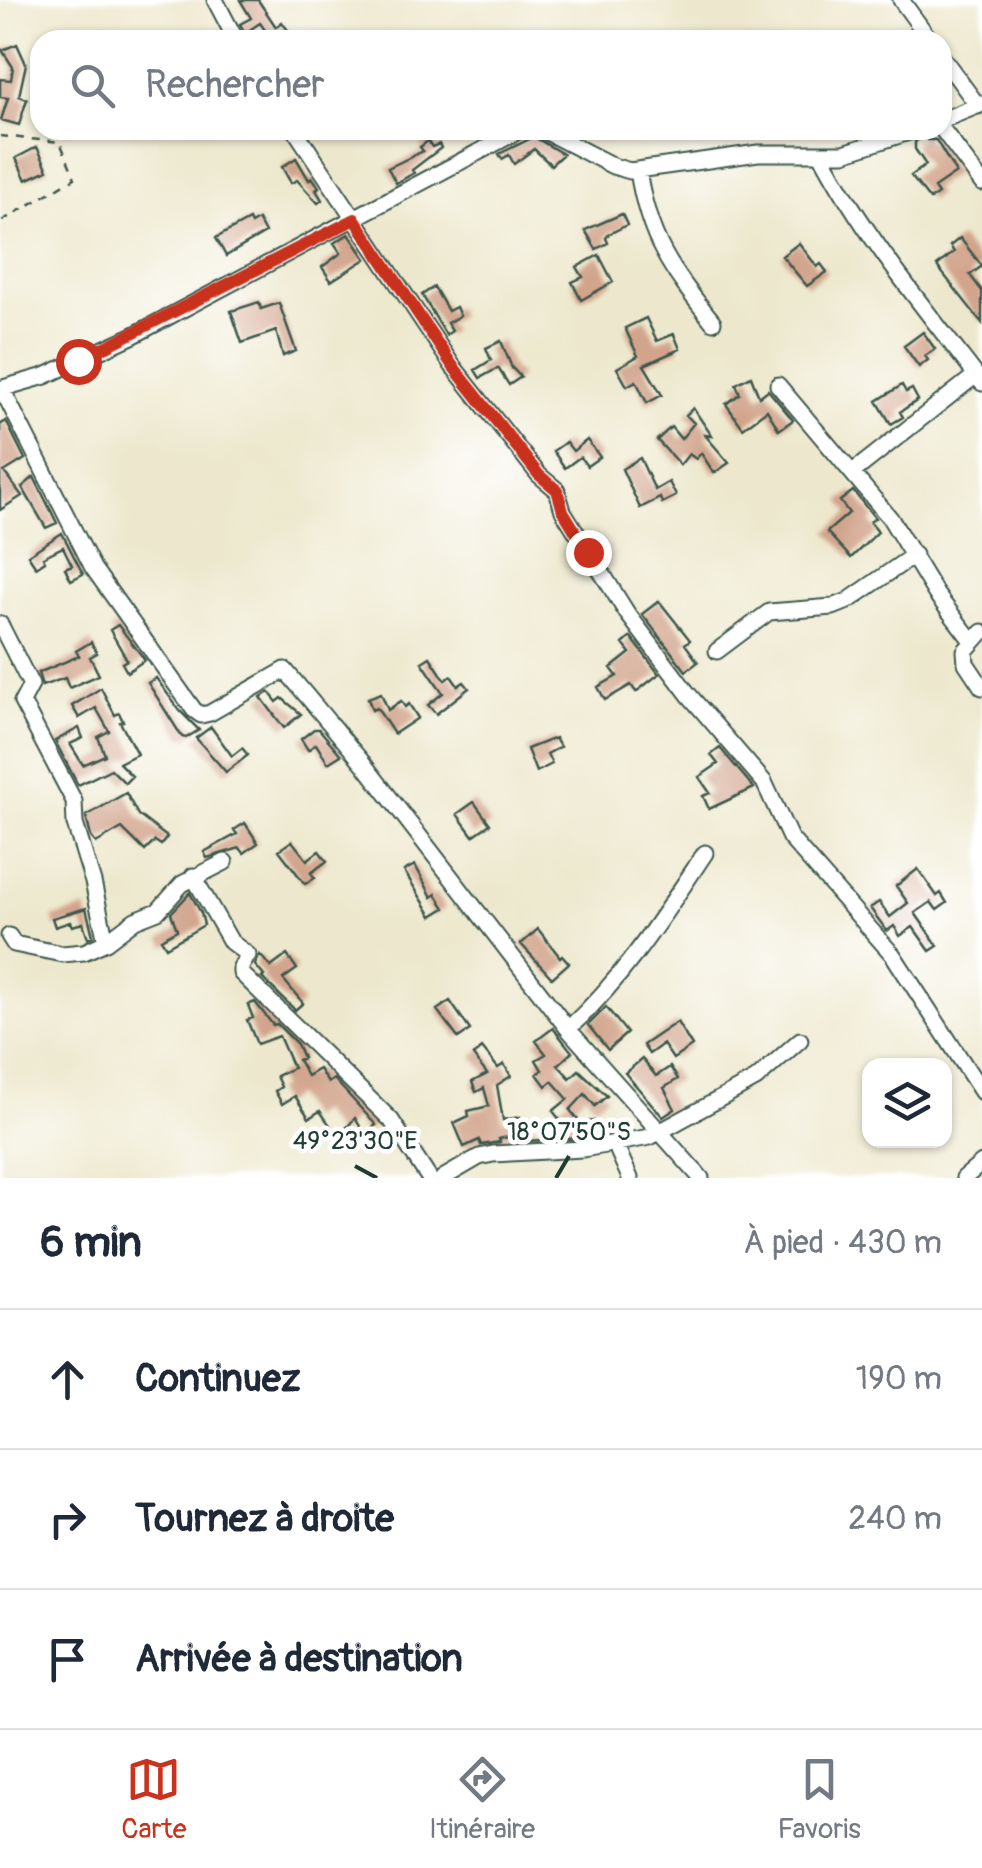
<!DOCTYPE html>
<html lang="fr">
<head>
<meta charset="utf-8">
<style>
  :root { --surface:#fff; --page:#f6f6f7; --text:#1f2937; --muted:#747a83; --line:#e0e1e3; --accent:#c8321e }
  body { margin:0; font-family:Pangolin,sans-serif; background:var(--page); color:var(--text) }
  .controls { position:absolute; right:30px; bottom:30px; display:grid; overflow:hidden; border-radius:20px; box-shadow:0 2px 8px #0004 }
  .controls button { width:90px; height:90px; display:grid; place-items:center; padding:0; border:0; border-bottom:2px solid var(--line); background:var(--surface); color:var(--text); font:50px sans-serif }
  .stop { position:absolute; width:30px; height:30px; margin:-22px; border:8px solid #c8321e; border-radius:50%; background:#fff }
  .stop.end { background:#c8321e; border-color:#fff; box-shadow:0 2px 10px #0008 }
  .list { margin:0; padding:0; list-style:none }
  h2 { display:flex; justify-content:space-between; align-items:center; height:130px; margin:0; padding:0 40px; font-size:42px }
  h2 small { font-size:32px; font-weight:400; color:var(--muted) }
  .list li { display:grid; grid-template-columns:65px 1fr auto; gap:30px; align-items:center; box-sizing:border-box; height:140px; padding:0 40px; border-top:2px solid var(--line) }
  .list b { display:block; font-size:38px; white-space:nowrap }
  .list em { font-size:32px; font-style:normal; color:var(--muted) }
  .icon { flex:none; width:55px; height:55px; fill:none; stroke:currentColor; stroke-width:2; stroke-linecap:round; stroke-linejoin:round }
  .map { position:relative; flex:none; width:982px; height:1178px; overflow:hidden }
  .search { position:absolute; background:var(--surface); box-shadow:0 2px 8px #0004; left:30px; right:30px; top:30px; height:110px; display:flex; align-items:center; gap:25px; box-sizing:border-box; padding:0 35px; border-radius:30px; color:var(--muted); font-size:38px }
  .sheet { height:550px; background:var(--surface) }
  nav { display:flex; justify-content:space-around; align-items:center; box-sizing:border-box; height:140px; border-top:2px solid var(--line); background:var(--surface); font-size:28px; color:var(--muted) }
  nav a { display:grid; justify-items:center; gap:5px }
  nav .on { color:var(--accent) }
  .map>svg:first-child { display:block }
  .building { fill:#d2a48c }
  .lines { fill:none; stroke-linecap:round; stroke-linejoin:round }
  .minor-casing { stroke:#3e574b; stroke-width:19 }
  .path { stroke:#3e574b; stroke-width:2.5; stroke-dasharray:8 8; stroke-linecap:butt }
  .minor { stroke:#fff; stroke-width:15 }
  .route { stroke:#c8321e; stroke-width:12 }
  .ticks { fill:none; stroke:#1f3d34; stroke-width:4 }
  .ticks-label { font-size:25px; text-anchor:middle; fill:#1f3d34; stroke:#fff; stroke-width:9; stroke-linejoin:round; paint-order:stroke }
</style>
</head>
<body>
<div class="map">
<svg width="982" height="1178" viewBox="0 0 982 1178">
  <rect width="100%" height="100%" fill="#fff"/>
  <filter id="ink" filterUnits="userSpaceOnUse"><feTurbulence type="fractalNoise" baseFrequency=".01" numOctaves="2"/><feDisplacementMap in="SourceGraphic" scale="20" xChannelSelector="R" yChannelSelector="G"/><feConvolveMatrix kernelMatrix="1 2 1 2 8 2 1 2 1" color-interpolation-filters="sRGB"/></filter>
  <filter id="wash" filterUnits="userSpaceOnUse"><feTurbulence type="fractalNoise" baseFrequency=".0048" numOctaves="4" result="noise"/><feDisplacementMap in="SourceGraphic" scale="40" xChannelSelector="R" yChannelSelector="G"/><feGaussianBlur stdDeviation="2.25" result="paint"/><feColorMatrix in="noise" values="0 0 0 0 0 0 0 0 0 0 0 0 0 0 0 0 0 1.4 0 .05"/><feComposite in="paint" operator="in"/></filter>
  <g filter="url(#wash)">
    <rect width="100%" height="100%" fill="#ede8cd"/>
    <g id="blocks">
      <path class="building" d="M 240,0 L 258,0 L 276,27 L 282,22 L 295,40 L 272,40 L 260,23 L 245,33 L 240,24 L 251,18 Z
        M 17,44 L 26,64 L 19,96 L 27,99 L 19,125 L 1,120 L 8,98 L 0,97 L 0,79 L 11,80 L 13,67 L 2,50 Z
        M 926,134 L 927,140 L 936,140 L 956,173 L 934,188 L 938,194 L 930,200 L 911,176 L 926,165 L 915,149 L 915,142 Z
        M 534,137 L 563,154 L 551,165 L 534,149 L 514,164 L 509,155 L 502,159 L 499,154 Z
        M 428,141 L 432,147 L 439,144 L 441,148 L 412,170 L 414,173 L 396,183 L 388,168 L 423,151 L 420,147 Z
        M 37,147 L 48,170 L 26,180 L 16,158 Z
        M 296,158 L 309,180 L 312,177 L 319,187 L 316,190 L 322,200 L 318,203 L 297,180 L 291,183 L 282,167 Z
        M 622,214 L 627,225 L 609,234 L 606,238 L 608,243 L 596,249 L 585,230 Z
        M 249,220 L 251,224 L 258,220 L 265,233 L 226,256 L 216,238 Z
        M 349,234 L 366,259 L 331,281 L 322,267 L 341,253 L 334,243 Z
        M 960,238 L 982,266 L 970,275 L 982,291 L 982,323 L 937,266 L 954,252 L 950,246 Z
        M 799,243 L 817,267 L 821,264 L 827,272 L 807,286 L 782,256 Z
        M 599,255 L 613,282 L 581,300 L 572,282 L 583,277 L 577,267 Z
        M 434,287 L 448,311 L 456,307 L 460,316 L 447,323 L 452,331 L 446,335 L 422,295 Z
        M 259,302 L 261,309 L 279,303 L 296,351 L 283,356 L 276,331 L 242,343 L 231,311 Z
        M 646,318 L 657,341 L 674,334 L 680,349 L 644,365 L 662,395 L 647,403 L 636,381 L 627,386 L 617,368 L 638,356 L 625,328 Z
        M 923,332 L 935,349 L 925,356 L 928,360 L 919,367 L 904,346 Z
        M 501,341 L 512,368 L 521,377 L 509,385 L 498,368 L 480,378 L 475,370 L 491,360 L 486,348 Z
        M 751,376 L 759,397 L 768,390 L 793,420 L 779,430 L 767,410 L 743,428 L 726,404 L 740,394 L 736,384 Z
        M 902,385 L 906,392 L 912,389 L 918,400 L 900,412 L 903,417 L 891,424 L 877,401 Z
        M 693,408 L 712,436 L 705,435 L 729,463 L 714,473 L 701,453 L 696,459 L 689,454 L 680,465 L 657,440 L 671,427 L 681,439 L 694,423 L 686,415 Z
        M 6,421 L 25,459 L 4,472 L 22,496 L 0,510 L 0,425 Z
        M 587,440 L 600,457 L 587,466 L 580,457 L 565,468 L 553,451 L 566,442 L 573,451 Z
        M 640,458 L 655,490 L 669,482 L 676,496 L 662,503 L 660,498 L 640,508 L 622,469 Z
        M 34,477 L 57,523 L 46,528 L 22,487 Z
        M 853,491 L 875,518 L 870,522 L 878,532 L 851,558 L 827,532 L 849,513 L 840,501 Z
        M 62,533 L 83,574 L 71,580 L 65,568 L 72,565 L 63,547 L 43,557 L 45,561 L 36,567 L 28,555 Z
        M 659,601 L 690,640 L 685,644 L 698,662 L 686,671 L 642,614 Z
        M 118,625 L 145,660 L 127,672 L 122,663 L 127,660 L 110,630 Z
        M 631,637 L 659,674 L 636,692 L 631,685 L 605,700 L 598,687 L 617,676 L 611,668 L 630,653 L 623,644 Z
        M 91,642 L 97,653 L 90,657 L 99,675 L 69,688 L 65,678 L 42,686 L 38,673 L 79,656 L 76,651 Z
        M 430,657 L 445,680 L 451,676 L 458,686 L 464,682 L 469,688 L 436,714 L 428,705 L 443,693 L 422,662 Z
        M 156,678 L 180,711 L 199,730 L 186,738 L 182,737 L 148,683 Z
        M 101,688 L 115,715 L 119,713 L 123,721 L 120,722 L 137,754 L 119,763 L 132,776 L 125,783 L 111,769 L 78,785 L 55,741 L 79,728 L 83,738 L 70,744 L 83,765 L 105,755 L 98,737 L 109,731 L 96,708 L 79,718 L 72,706 Z
        M 269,692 L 277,702 L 282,698 L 301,714 L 284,728 L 261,697 Z
        M 381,693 L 388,710 L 401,701 L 405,707 L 409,704 L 418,718 L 394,734 L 377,708 L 372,710 L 368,698 Z
        M 211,727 L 232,756 L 242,748 L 248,755 L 226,772 L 196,738 Z
        M 314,729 L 319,729 L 341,755 L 328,763 L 316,744 L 308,750 L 301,739 Z
        M 555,738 L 560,747 L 547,754 L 552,764 L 536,772 L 527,749 Z
        M 720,748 L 754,788 L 709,809 L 703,796 L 710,793 L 699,777 L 718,764 L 711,755 Z
        M 126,793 L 138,815 L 167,837 L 161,845 L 155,841 L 145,851 L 122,828 L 96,843 L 91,837 L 86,816 Z
        M 474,802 L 490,824 L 473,836 L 457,814 Z
        M 245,823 L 258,843 L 244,853 L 240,848 L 207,858 L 204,852 L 237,834 L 234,830 Z
        M 292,841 L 307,860 L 319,851 L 327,861 L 311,873 L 315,878 L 305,884 L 279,850 Z
        M 415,865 L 432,897 L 436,894 L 445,908 L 432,916 L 404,871 Z
        M 918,869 L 937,896 L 941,893 L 947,903 L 937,910 L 931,902 L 915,913 L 938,946 L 930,951 L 913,927 L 900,936 L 894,926 L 887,931 L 870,908 L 879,902 L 890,917 L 908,903 L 896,886 Z
        M 190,893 L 201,913 L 204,925 L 166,947 L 161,939 L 177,930 L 171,913 Z
        M 86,908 L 93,936 L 88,938 L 83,923 L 72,926 L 70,922 L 55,927 L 52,918 Z
        M 538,929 L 560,957 L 562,955 L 569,963 L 552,978 L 521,944 Z
        M 260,955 L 271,967 L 287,955 L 297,969 L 283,979 L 303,1003 L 295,1010 L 262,978 L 264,976 L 255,965 Z
        M 450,1001 L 470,1030 L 458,1038 L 437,1010 Z
        M 255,1002 L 273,1025 L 277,1024 L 297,1044 L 303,1058 L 298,1060 L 307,1076 L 319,1069 L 328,1083 L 334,1079 L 376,1125 L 364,1133 L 355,1118 L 340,1135 L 336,1134 L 320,1111 L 309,1118 L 295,1096 L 282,1104 L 275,1091 L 281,1087 L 276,1076 L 293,1068 L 279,1036 L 257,1044 L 247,1020 L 253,1018 L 248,1005 Z
        M 606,1007 L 627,1033 L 608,1050 L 588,1025 Z
        M 677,1022 L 692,1046 L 673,1059 L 663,1044 L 649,1054 L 643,1045 Z
        M 553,1028 L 572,1052 L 558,1065 L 570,1078 L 579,1070 L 607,1096 L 595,1106 L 585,1094 L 570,1110 L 578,1120 L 574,1123 L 594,1121 L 595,1129 L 580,1138 L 566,1139 L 558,1128 L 563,1124 L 553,1111 L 568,1099 L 552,1081 L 546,1086 L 537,1074 L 542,1070 L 536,1060 L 546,1054 L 536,1041 Z
        M 482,1048 L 498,1068 L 504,1064 L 511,1076 L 497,1085 L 503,1120 L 520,1117 L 521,1122 L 532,1120 L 533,1128 L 540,1127 L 542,1140 L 527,1141 L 525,1133 L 499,1139 L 500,1142 L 481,1145 L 479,1140 L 464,1147 L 454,1123 L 469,1116 L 468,1111 L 489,1106 L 484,1088 L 476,1092 L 472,1082 L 487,1074 L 473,1056 Z
        M 642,1059 L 656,1076 L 670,1067 L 678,1079 L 664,1088 L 675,1109 L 663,1117 L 625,1073 Z"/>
    </g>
  </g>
  <g filter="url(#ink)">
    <use href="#blocks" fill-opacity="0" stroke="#3e574b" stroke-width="2.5"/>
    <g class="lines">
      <g class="minor-casing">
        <path id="minor" d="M 215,0 L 236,40
          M 901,0 L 930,40
          M 942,57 L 978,106
          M 942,120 L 982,104
          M 942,129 L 982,183
          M 295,130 L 452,365 L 539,475 L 557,490 L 563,511 L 627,613 L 689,695 L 764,782 L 790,838 L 893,955 L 982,1092
          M 543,130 L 613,166 L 630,171 L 758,153 L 844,153 L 915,130
          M 821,154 C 865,237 925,309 982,383
          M 638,171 C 649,240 670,268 713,322
          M 778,385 L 890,518 L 936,594 L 972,641
          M 0,389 L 45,376 L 134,335 L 520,130
          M 2,389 L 93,568 L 194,710 L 201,715 L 210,713 L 285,670 L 363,763 L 568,1029 L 701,1178
          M 853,472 L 976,375
          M 0,624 L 31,685 L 22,702 L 74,801 L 75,824 L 93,882 L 106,942
          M 982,632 L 965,651 L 966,663 L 982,687
          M 717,651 L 769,612 L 833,607 L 848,601 L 914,555
          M 193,876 L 231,942 L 248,955 L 241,967 L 241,973 L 391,1120 L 429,1178
          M 9,936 L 14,944 L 62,954 L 84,952 L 106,942 L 135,920 L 158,911 L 182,884 L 225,862
          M 568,1029 C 624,978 663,916 705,853
          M 615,1144 L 630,1178
          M 443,1178 L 479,1157 L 493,1154 L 583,1149 L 650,1137 L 756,1079 L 800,1040
          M 964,1178 L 982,1163"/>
      </g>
      <path class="path" d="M 0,136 L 60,142 L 75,178 L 0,222"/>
      <use href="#minor" class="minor"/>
    </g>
  </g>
  <g class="lines" filter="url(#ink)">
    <path class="route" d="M 78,361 L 355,219 L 452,365 L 539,475 L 557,490 L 563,511 L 588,552"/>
  </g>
  <path class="ticks" d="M 355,1166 L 377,1178M 556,1178 L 569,1156"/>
  <g class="ticks-label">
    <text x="569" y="1140">18°07'50"S</text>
    <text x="355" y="1149">49°23'30"E</text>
  </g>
</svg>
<div class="controls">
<button><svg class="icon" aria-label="layers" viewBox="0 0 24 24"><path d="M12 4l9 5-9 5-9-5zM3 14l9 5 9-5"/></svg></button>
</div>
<div class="stop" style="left:78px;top:361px"></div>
<div class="stop end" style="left:588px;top:552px"></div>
<div class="search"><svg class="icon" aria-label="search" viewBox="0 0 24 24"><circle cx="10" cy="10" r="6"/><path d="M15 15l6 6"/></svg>Rechercher</div>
</div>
<section class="sheet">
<h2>6 min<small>À pied · 430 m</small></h2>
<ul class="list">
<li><svg class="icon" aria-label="ahead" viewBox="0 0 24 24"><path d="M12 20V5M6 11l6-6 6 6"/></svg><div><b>Continuez</b></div><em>190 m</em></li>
<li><svg class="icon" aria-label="right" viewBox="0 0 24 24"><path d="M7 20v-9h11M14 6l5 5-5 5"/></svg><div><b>Tournez à droite</b></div><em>240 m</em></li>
<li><svg class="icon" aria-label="arrive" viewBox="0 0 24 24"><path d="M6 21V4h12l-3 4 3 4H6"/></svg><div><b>Arrivée à destination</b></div></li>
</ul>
</section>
<nav>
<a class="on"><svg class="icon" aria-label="map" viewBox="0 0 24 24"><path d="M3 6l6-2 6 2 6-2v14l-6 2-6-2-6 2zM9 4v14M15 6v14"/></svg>Carte</a>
<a><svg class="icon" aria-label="directions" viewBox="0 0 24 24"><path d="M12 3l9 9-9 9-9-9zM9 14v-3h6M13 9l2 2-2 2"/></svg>Itinéraire</a>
<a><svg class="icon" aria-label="saved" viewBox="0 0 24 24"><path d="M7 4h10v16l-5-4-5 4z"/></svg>Favoris</a>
</nav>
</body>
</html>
